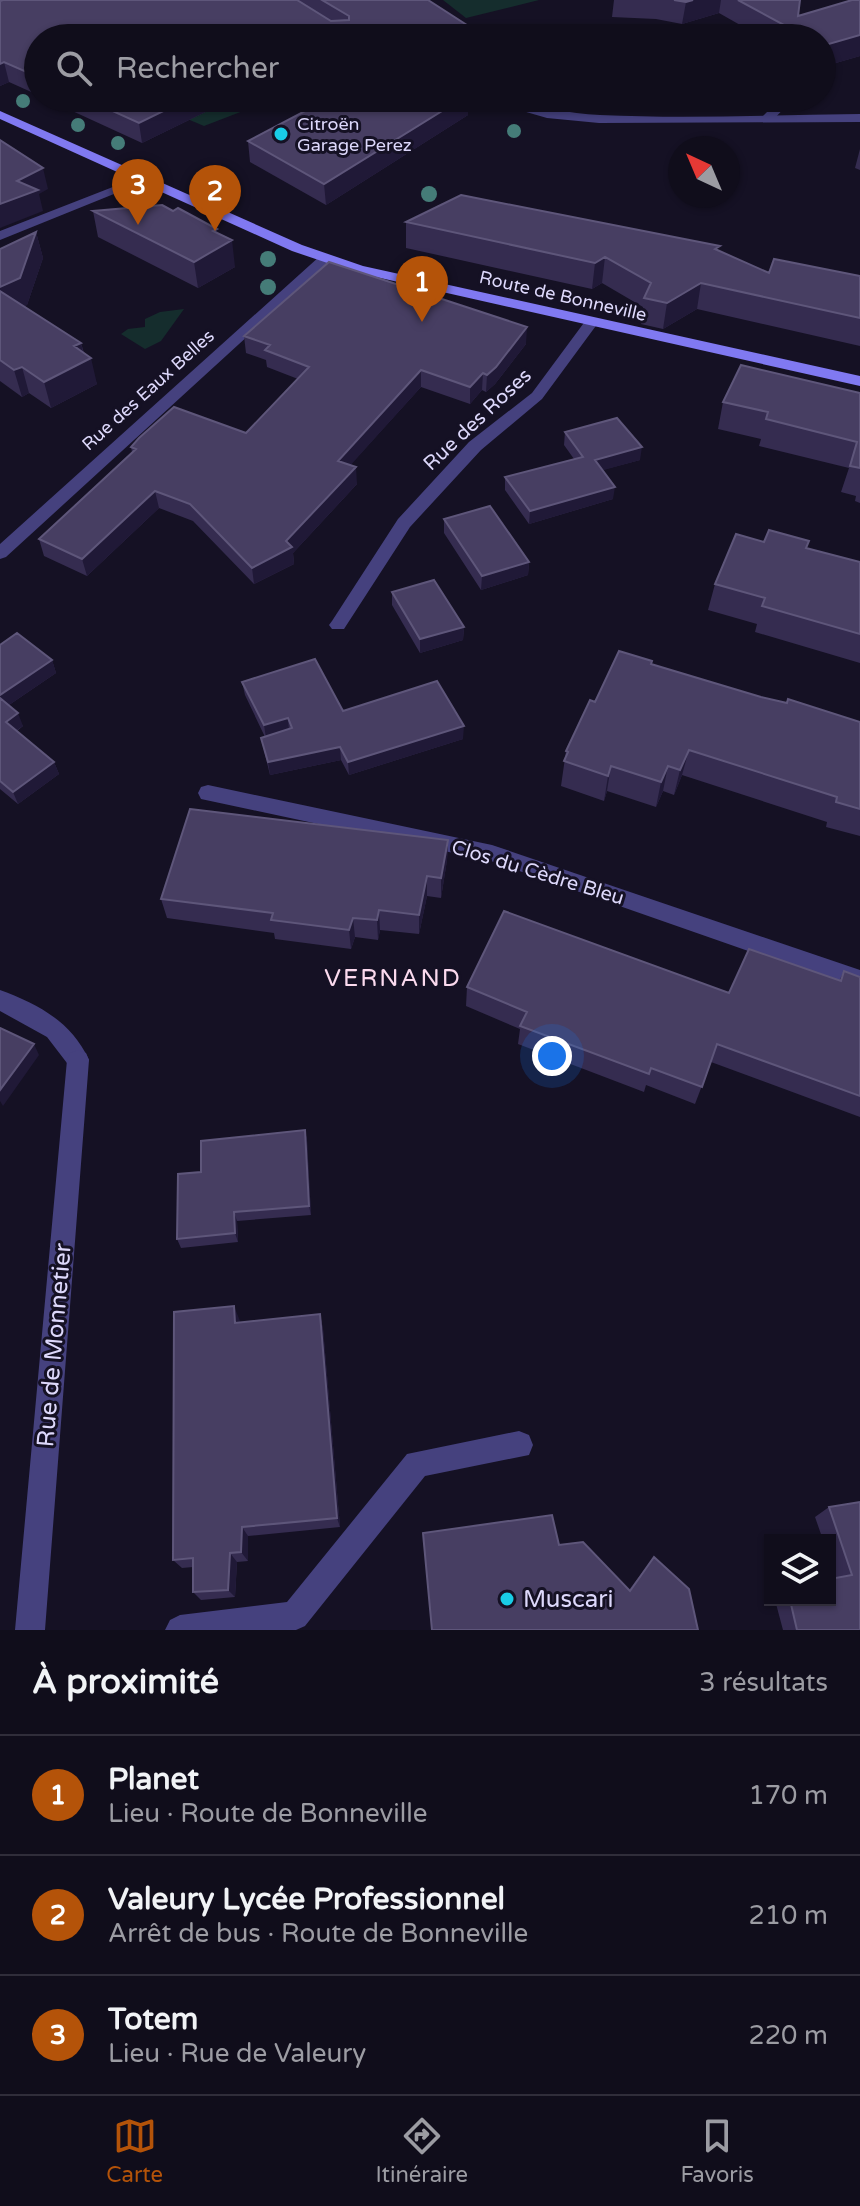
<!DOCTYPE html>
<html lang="fr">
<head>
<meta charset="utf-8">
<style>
  :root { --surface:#100d1b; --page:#1e1b28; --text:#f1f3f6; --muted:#9c9ca3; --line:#302d3a; --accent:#b45309 }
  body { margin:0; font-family:"Varela Round",sans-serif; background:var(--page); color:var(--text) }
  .controls { position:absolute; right:24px; bottom:24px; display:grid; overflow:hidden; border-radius:0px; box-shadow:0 2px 6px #0004 }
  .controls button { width:72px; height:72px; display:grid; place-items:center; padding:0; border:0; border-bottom:2px solid var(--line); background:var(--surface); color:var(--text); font:40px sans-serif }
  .compass { position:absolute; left:668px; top:136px; width:72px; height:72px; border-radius:50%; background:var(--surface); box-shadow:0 2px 6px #0004; rotate:316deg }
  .you { position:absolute; left:552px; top:1056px; width:28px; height:28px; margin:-20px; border:6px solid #fff; border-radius:50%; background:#1a73e8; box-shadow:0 0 0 12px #1a73e833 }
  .badge { display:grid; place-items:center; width:52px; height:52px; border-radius:50%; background:var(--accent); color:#fff; font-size:26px; font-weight:700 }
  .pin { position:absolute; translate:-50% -66px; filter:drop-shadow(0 2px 4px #0008) }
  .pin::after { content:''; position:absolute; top:42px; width:28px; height:24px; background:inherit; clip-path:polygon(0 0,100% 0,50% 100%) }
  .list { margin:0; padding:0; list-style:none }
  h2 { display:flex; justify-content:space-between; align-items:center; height:104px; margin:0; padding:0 32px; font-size:34px }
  h2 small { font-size:26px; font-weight:400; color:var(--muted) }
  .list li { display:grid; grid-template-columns:52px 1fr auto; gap:24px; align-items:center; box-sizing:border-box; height:120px; padding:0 32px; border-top:2px solid var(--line) }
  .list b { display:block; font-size:30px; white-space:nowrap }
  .list p { margin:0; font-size:26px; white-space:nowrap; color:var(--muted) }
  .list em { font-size:26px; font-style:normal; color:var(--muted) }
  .icon { flex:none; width:44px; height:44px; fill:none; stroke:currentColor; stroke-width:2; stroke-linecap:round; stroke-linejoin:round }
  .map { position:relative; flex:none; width:860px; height:1630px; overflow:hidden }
  .search { position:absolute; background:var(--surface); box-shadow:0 2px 6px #0004; left:24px; right:24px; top:24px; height:88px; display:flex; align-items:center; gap:20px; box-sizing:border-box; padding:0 28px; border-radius:44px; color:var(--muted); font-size:30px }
  .sheet { height:464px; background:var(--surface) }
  nav { display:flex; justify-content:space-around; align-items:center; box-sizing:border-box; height:112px; border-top:2px solid var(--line); background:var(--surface); font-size:22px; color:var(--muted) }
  nav a { display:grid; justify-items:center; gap:4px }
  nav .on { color:var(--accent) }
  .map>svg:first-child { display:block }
  .green { fill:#152d2d }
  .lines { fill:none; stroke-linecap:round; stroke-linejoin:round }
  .service { fill:#45417e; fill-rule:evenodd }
  .minor { fill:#45417e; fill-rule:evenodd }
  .secondary { fill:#8079f1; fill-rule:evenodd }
  .tree { fill:#457c78 }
  .wall { fill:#352c50 }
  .shaded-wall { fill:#201937 }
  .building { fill:#473e62; stroke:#5e567a; stroke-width:2 }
  .poi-dot { fill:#19cce6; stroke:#151124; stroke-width:3 }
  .labels { text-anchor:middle; stroke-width:6; stroke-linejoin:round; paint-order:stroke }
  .far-poi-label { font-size:18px; fill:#ddd8fb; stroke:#151124; text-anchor:start }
  .far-street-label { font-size:18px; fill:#ddd8fb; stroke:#151124 }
  .street-label { font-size:20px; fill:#ddd8fb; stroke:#151124 }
  .quarter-label { font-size:24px; letter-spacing:2px; fill:#fbdaee; stroke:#151124 }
  .near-street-label { font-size:24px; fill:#ddd8fb; stroke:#151124 }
  .near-poi-label { font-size:24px; fill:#ddd8fb; stroke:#151124; text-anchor:start }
</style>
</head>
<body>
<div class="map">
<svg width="860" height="1630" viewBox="0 0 860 1630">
  <rect width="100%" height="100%" fill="#151124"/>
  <path class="green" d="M 443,0 L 539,0 L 466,18 Z
    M 161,98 L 277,98 L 204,126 L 166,110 Z
    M 184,309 L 161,341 L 145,349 L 121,334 L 128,329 L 145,327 L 145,319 L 160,312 Z"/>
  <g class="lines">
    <path class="service" d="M 781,98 L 794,98 L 771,122 L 763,122 L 763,116 Z
      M 208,785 L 492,845 L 860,970 L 860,990 L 491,861 L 201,799 L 198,793 L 201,787 Z
      M 0,990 C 38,1004 72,1022 89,1060 L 86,1067 L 78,1070 L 70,1067 L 47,1037 L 0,1011 Z
      M 519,1431 L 529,1435 L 533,1445 L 529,1455 L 425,1476 L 305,1626 L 296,1630 L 165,1630 L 170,1620 L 180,1615 L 287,1602 L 407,1454 Z"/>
    <path class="minor" d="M 478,98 C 518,98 558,114 600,115 C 686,119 774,115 860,114 L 860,122 L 599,123 L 547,118 Z
      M 141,176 L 151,179 L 0,240 L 0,231 Z
      M 320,256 L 332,259 L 6,557 L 0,559 L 0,544 Z
      M 591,319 L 598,323 L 542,399 L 481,450 L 410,527 L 344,629 L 332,629 L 329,625 L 332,621 L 398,519 L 469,442 L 532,393 L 586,320 Z
      M 78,1050 L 86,1053 L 89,1060 L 45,1630 L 15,1630 L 67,1060 L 70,1053 Z"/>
    <path class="secondary" d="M 0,111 L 302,245 L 363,266 L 860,376 L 860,386 L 354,272 L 292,251 L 0,119 Z"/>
  </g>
  <g class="tree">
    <circle cx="23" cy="101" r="7"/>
    <circle cx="78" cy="125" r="7"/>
    <circle cx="514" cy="131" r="7"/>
    <circle cx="118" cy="143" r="7"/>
    <circle cx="429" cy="194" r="8"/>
    <circle cx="268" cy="259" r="8"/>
    <circle cx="268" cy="287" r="8"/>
  </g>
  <path class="wall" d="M 0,0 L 428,0 L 487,38 L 38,38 L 38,95 L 9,82 L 0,86 Z
    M 614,0 L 800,0 L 798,16 L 860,0 L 860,56 L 822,67 L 822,38 L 763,38 L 719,13 L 682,24 L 656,19 L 612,17 Z
    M 44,98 L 234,98 L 142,143 Z
    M 316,98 L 468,98 L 468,115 L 326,205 L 250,162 L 248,141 L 319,104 Z
    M 860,149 L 860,170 L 855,168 Z
    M 93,211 L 218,234 L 235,267 L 198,288 L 98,237 Z
    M 406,222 L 719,251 L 769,273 L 860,276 L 860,346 L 697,309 L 663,329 L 641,324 L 643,307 L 602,283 L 592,289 L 406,248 Z
    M 36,232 L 43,258 L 27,305 L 24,306 L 81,343 L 84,353 L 97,384 L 51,408 L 29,393 L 22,397 L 0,381 L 0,249 Z
    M 244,336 L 526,344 L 495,384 L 486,392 L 482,390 L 470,404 L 421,387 L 350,465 L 357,484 L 293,553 L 294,564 L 254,584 L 193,521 L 159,508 L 87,576 L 44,556 L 39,539 L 132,452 L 131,447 L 246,433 L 298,379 L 267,367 L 266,360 L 246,353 Z
    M 860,393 L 860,503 L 855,501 L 856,496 L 841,492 L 849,468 L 759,446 L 761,439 L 718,429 L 723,402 Z
    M 565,432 L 640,460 L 602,470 L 613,499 L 529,524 L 505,490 L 505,477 L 574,459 L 564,445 Z
    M 444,519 L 529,562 L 528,575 L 481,590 L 444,533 Z
    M 764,542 L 807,548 L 860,562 L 860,663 L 755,632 L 757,624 L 708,610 L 715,584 Z
    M 392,592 L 464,627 L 463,640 L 420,653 L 392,605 Z
    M 0,645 L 52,660 L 56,673 L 9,705 L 23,726 L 17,731 L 54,762 L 59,774 L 18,804 L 0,789 Z
    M 652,661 L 652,665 L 761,697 L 860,722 L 860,836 L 826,827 L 827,822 L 682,775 L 674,795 L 663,791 L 656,807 L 607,791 L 604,801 L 561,786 L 566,751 L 595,702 Z
    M 242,682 L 343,711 L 463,739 L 349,775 L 341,760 L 270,775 L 261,738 L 265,737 L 245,695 Z
    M 448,840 L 447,860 L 441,898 L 427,896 L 419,934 L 380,930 L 378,940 L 355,937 L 351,949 L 275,939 L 274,933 L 167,918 L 161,899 Z
    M 844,971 L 860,977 L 860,1117 L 711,1062 L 695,1104 L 646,1085 L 644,1092 L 518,1044 L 520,1029 L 466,1006 L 467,987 L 729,993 L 839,981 Z
    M 305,1130 L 307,1140 L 311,1215 L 237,1221 L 238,1242 L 181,1248 L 177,1239 L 201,1172 Z
    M 320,1314 L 323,1329 L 340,1527 L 248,1536 L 248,1561 L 237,1562 L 235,1597 L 201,1600 L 193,1592 L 193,1567 L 182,1568 L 173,1560 Z
    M 860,1502 L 860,1630 L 783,1630 L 775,1600 L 830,1600 L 835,1578 L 830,1562 L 830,1540 L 823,1540 L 815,1517 L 829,1507 Z
    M 559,1545 L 629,1590 L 654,1557 L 698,1630 L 432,1630 Z"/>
  <path class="shaded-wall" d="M 693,0 L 721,0 L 719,13 L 682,24 L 686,2 Z
    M 860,35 L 860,56 L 822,67 L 822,46 Z
    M 4,62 L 9,82 L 0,86 L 0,64 Z
    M 190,98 L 234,98 L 142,143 L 139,123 Z
    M 463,98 L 468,98 L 468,115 L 326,205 L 324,184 Z
    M 43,168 L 48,189 L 39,194 L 43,211 L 0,228 L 0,204 L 17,181 Z
    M 217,229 L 220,247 L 232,240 L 235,267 L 198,288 L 194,262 L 213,231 Z
    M 36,232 L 43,258 L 27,305 L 4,315 L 0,301 L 0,287 Z
    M 605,257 L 602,283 L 592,289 L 595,263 Z
    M 701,283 L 697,309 L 663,329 L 667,303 Z
    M 527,327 L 526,344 L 495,384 L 486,392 L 487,375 Z
    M 81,343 L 85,360 L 91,358 L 97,384 L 51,408 L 44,382 L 74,346 Z
    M 22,367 L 29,393 L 22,397 L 14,370 Z
    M 421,370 L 421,387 L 339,478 L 338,461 Z
    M 483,373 L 482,390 L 470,404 L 470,387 Z
    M 642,447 L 640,460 L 593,473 L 595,460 Z
    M 356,467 L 357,484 L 293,553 L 294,564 L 254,584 L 252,568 L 286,541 Z
    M 615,487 L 613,499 L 529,524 L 530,511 Z
    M 155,491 L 159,508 L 87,576 L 82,559 Z
    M 529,562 L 528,575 L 481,590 L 482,576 Z
    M 464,627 L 463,640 L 420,653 L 420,639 Z
    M 52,660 L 56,673 L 3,709 L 0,701 L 0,695 Z
    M 18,713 L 23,726 L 11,734 L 6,722 Z
    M 288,718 L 289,731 L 266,738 L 264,725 Z
    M 464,726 L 463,739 L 349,775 L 348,762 Z
    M 340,747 L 341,760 L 270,775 L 268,762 Z
    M 689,750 L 682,775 L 674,795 L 680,770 Z
    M 54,762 L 59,774 L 18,804 L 13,792 Z
    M 611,766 L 607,791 L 604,801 L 608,776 Z
    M 668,766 L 663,791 L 656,807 L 661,782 Z
    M 448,840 L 447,860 L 441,898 L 441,878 Z
    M 427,876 L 427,896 L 419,934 L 419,915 Z
    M 379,910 L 380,930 L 378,940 L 377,920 Z
    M 353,918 L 355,937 L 351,949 L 349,930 Z
    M 34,1044 L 39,1055 L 3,1106 L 0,1101 L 0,1090 Z
    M 305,1130 L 307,1140 L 311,1215 L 309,1206 Z
    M 234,1212 L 237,1221 L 238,1242 L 235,1233 Z
    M 234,1306 L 240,1321 L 241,1338 L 235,1323 Z
    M 320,1314 L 323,1329 L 340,1527 L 337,1518 Z
    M 242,1527 L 248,1536 L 248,1561 L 241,1552 Z
    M 230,1553 L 237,1562 L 235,1597 L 228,1590 Z"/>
  <path class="building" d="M 3,0 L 297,0 L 331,21 L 349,20 L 349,16 L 322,0 L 428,0 L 487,38 L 405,38 L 361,31 L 373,38 L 38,38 L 38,77 L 4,62 L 0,64 L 0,1 Z
    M 674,0 L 693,0 L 686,2 Z
    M 738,0 L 800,0 L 798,16 L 852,0 L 860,0 L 860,35 L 822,46 L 822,38 L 808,38 Z
    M 84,98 L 190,98 L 139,123 Z
    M 325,98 L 463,98 L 324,184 L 248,141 L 326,100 Z
    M 0,140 L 43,168 L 17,181 L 38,190 L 0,204 Z
    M 461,195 L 720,246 L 715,249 L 769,273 L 774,259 L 860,276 L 860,318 L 701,283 L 667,303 L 644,298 L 651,283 L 605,257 L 595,263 L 406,222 Z
    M 162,205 L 173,211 L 178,208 L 217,229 L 213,231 L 232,240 L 194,262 L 93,211 Z
    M 36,232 L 20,278 L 0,287 L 0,249 Z
    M 329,262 L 527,327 L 496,367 L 487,375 L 483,373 L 470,387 L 421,370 L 338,461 L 356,467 L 286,541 L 292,547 L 252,568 L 190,504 L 155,491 L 82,559 L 39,539 L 136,449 L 131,447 L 139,438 L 174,407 L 246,433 L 309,367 L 265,350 L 270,345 L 244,336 Z
    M 0,291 L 81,343 L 74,346 L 91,358 L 44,382 L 22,367 L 14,370 L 0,360 Z
    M 741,365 L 860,393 L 860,468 L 850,466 L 857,442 L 766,419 L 768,412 L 723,402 Z
    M 617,418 L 642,447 L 595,460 L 615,487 L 530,511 L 505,477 L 583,457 L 565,432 Z
    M 490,506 L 529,562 L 482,576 L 444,519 Z
    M 769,530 L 809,541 L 806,548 L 860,562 L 860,634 L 762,606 L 765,598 L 715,584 L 736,534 L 764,542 Z
    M 434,580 L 464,627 L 420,639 L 392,592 Z
    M 17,633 L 52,660 L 0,695 L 0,645 Z
    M 619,651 L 652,661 L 651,664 L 761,697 L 787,703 L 788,699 L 860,722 L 860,809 L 836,802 L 837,797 L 689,750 L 680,770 L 668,766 L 661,782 L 611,766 L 608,776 L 564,761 L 568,752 L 566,751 L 590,700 L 595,702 Z
    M 315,659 L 343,711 L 437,681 L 464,726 L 348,762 L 340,747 L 268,762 L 261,738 L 292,728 L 288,718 L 264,725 L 242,682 Z
    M 0,698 L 18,713 L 6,722 L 54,762 L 13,792 L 0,781 Z
    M 190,809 L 448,840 L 441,878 L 427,876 L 419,915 L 379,910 L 377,920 L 353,918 L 349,930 L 271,920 L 273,913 L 161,899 Z
    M 504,911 L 729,993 L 749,949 L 841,981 L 844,971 L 860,977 L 860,1096 L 717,1044 L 702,1087 L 651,1068 L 649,1074 L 520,1026 L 527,1012 L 467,987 Z
    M 0,1028 L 34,1044 L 0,1090 Z
    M 305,1130 L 309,1206 L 234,1212 L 235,1233 L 177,1239 L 178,1174 L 201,1172 L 201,1141 Z
    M 234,1306 L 235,1323 L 320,1314 L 337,1518 L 242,1527 L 241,1552 L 230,1553 L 228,1590 L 193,1592 L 193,1558 L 173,1560 L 174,1312 Z
    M 860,1502 L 860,1630 L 797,1630 L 790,1600 L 830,1600 L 830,1579 L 852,1575 L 829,1507 Z
    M 552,1515 L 559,1545 L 583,1542 L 630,1591 L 654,1557 L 689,1589 L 698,1630 L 432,1630 L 423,1533 Z"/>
  <g class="poi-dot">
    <circle cx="281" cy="134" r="8"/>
    <circle cx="507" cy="1599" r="8"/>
  </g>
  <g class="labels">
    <g class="far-poi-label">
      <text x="297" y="130">Citroën<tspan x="297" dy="21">Garage Perez</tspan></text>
    </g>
    <g class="far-street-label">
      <text transform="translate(563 296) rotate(13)" y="6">Route de Bonneville</text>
      <text transform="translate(148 390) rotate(-42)" y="6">Rue des Eaux Belles</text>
    </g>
    <g class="street-label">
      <text transform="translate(477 419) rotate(-43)" y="7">Rue des Roses</text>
      <text transform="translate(538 872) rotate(17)" y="7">Clos du Cèdre Bleu</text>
    </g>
    <g class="quarter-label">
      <text x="393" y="986">VERNAND</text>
    </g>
    <g class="near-street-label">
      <text transform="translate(54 1345) rotate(-85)" y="8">Rue de Monnetier</text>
    </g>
    <g class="near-poi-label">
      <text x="523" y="1607">Muscari</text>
    </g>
  </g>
</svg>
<div class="controls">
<button><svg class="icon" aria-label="layers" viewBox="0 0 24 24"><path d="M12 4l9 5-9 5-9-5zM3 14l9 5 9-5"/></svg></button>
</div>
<svg class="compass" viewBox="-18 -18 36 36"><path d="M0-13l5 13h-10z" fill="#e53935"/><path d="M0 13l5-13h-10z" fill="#9c9ca3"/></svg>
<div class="you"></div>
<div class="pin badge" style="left:422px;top:322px">1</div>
<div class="pin badge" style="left:215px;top:231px">2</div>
<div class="pin badge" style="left:138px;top:225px">3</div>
<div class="search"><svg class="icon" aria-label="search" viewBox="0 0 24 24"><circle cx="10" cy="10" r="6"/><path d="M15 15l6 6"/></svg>Rechercher</div>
</div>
<section class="sheet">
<h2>À proximité<small>3 résultats</small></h2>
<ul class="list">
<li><span class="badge">1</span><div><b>Planet</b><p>Lieu · Route de Bonneville</p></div><em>170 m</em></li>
<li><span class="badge">2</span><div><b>Valeury Lycée Professionnel</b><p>Arrêt de bus · Route de Bonneville</p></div><em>210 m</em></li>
<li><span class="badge">3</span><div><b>Totem</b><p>Lieu · Rue de Valeury</p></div><em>220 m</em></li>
</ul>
</section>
<nav>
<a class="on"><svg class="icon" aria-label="map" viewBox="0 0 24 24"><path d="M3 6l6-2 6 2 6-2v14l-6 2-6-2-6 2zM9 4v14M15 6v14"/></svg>Carte</a>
<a><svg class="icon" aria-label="directions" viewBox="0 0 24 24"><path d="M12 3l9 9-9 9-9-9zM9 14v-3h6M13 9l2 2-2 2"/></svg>Itinéraire</a>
<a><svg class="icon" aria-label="saved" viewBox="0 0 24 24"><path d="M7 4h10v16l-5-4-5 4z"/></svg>Favoris</a>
</nav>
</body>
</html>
